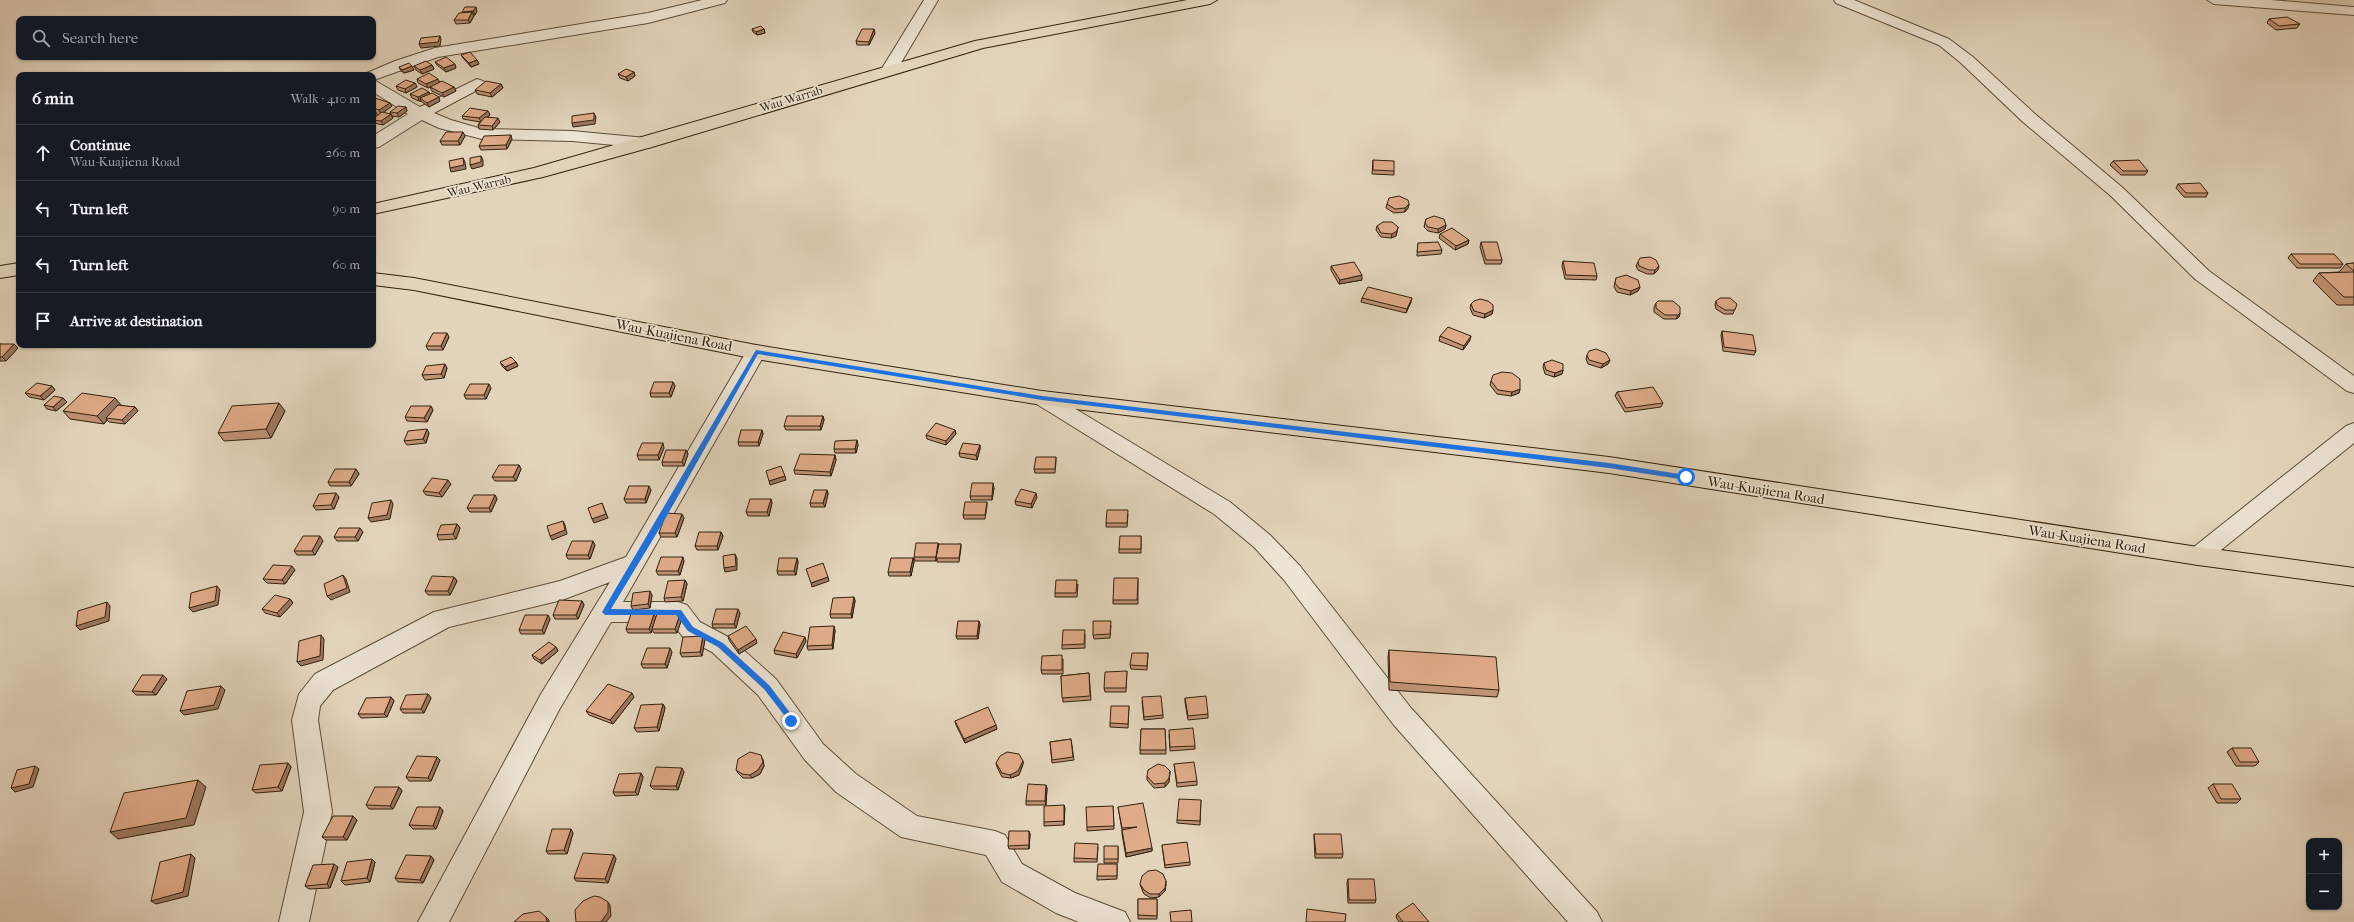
<!DOCTYPE html>
<html lang="en">
<head>
<meta charset="utf-8">
<style>
  :root { --surface:#171b24; --page:#242831; --text:#f1f3f6; --muted:#9ea1a6; --line:#363941 }
  body { margin:0; font-family:"IM FELL French Canon",serif; background:var(--page); color:var(--text) }
  .controls { position:absolute; right:12px; bottom:12px; display:grid; overflow:hidden; border-radius:8px; box-shadow:0 1px 3px #0004 }
  .controls button { width:36px; height:36px; display:grid; place-items:center; padding:0; border:0; border-bottom:1px solid var(--line); background:var(--surface); color:var(--text); font:20px sans-serif }
  .stop { position:absolute; width:12px; height:12px; margin:-9px; border:3px solid #1a73e8; border-radius:50%; background:#fff }
  .stop.end { background:#1a73e8; border-color:#fff; box-shadow:0 1px 4px #0008 }
  .list { margin:0; padding:0; list-style:none }
  h2 { display:flex; justify-content:space-between; align-items:center; height:52px; margin:0; padding:0 16px; font-size:17px }
  h2 small { font-size:13px; font-weight:400; color:var(--muted) }
  .list li { display:grid; grid-template-columns:26px 1fr auto; gap:12px; align-items:center; box-sizing:border-box; height:56px; padding:0 16px; border-top:1px solid var(--line) }
  .list b { display:block; font-size:15px; white-space:nowrap }
  .list p { margin:0; font-size:13px; white-space:nowrap; color:var(--muted) }
  .list em { font-size:13px; font-style:normal; color:var(--muted) }
  .icon { flex:none; width:22px; height:22px; fill:none; stroke:currentColor; stroke-width:2; stroke-linecap:round; stroke-linejoin:round }
  .map { position:relative; flex:none; width:2354px; height:922px; overflow:hidden }
  .search { position:absolute; background:var(--surface); box-shadow:0 1px 3px #0004; left:16px; top:16px; width:360px; height:44px; display:flex; align-items:center; gap:10px; box-sizing:border-box; padding:0 14px; border-radius:8px; color:var(--muted); font-size:15px }
  .panel { position:absolute; background:var(--surface); box-shadow:0 1px 3px #0004; left:16px; top:72px; width:360px; height:276px; border-radius:8px }
  .map>svg:first-child { display:block }
  .lines { fill:none; stroke-linecap:round; stroke-linejoin:round }
  .minor-casing { stroke:#5e4e3a; stroke-width:2 }
  .major-casing { stroke:#31210e; stroke-width:2 }
  .minor { fill:#ede4d3; fill-rule:evenodd }
  .major { fill:#e3d5bc; fill-rule:evenodd }
  .wall { fill:#c19376; stroke:#31210e }
  .shaded-wall { fill:#9d7860; stroke:#31210e }
  .building { fill:#e0ab89; stroke:#31210e }
  .route { fill:#1a73e8 }
  .labels { text-anchor:middle; stroke-width:3.5; stroke-linejoin:round; paint-order:stroke }
  .far-street-label { font-size:12px; fill:#31210e; stroke:#ede4d3 }
  .street-label { font-size:14px; fill:#31210e; stroke:#ede4d3 }
</style>
</head>
<body>
<div class="map">
<svg width="2354" height="922" viewBox="0 0 2354 922">
  <rect width="100%" height="100%" fill="#e3d5bc"/>
  <filter id="stains"><feTurbulence type="fractalNoise" baseFrequency=".005" numOctaves="4"/><feColorMatrix values="0 0 0 0 .2 0 0 0 0 .09 0 0 0 0 .02 0 0 0 .5 -.17"/></filter>
  <radialGradient id="worn" r=".72"><stop offset=".6" stop-color="#630" stop-opacity="0"/><stop offset="1" stop-color="#630" stop-opacity=".3"/></radialGradient>
  <g class="lines">
    <g class="minor-casing">
      <path id="minor" d="M 702,0 L 727,0 L 725,3 L 648,23 L 438,57 L 374,80 L 420,107 L 477,79 L 483,81 L 485,84 L 483,87 L 434,113 L 451,120 L 482,129 L 572,131 L 646,138 L 652,139 L 655,143 L 652,147 L 646,148 L 572,141 L 482,139 L 439,128 L 422,120 L 379,147 L 373,148 L 373,136 L 408,114 L 373,92 L 373,75 L 366,75 L 367,73 L 395,61 L 435,48 L 648,13 Z
        M 924,0 L 938,0 L 895,73 L 883,73 L 881,70 Z
        M 1834,0 L 1854,0 L 1949,39 L 1973,57 L 2035,114 L 2123,188 L 2209,271 L 2354,376 L 2354,393 L 2347,391 L 2195,279 L 2111,196 L 2023,122 L 1961,63 L 1939,45 L 1836,3 Z
        M 2207,0 L 2271,0 L 2354,7 L 2354,15 L 2214,4 Z
        M 756,345 L 763,347 L 766,352 L 623,602 L 678,602 L 687,605 L 700,622 L 730,638 L 776,679 L 823,744 L 856,774 L 917,816 L 995,831 L 1005,835 L 1022,864 L 1075,893 L 1125,912 L 1130,922 L 1079,922 L 1056,913 L 1002,882 L 986,855 L 901,837 L 836,792 L 805,760 L 758,695 L 712,652 L 682,636 L 672,622 L 611,622 L 559,710 L 449,922 L 418,922 L 541,694 L 610,582 L 562,600 L 449,627 L 333,690 L 320,706 L 318,720 L 332,812 L 309,922 L 279,922 L 304,812 L 292,720 L 299,694 L 315,674 L 434,612 L 560,581 L 626,557 L 749,347 Z
        M 1042,391 L 1049,393 L 1230,502 L 1270,535 L 1300,566 L 1411,708 L 1597,912 L 1602,922 L 1568,922 L 1393,724 L 1284,580 L 1254,547 L 1214,514 L 1035,403 L 1031,398 L 1035,393 Z
        M 2354,423 L 2354,443 L 2206,562 L 2198,565 L 2190,562 L 2186,556 L 2190,550 L 2346,426 Z"/>
    </g>
    <g class="major-casing">
      <path id="major" d="M 1187,0 L 1217,0 L 1210,4 L 983,48 L 652,147 L 543,177 L 373,214 L 373,204 L 534,168 L 975,41 Z
        M 19,263 L 19,275 L 0,278 L 0,266 Z
        M 373,273 L 414,278 L 756,345 L 1042,391 L 1609,457 L 2198,547 L 2354,568 L 2354,586 L 2198,565 L 1609,473 L 1042,405 L 756,359 L 414,290 L 373,285 Z"/>
    </g>
    <use href="#minor" class="minor"/>
    <use href="#major" class="major"/>
  </g>
  <path class="wall" d="M 477,11 L 475,15 L 474,15 L 474,16 L 470,23 L 456,24 L 454,20 L 463,12 L 462,12 Z
    M 2269,19 L 2300,24 L 2297,28 L 2276,30 L 2267,23 Z
    M 752,29 L 764,29 L 765,33 L 757,35 L 753,32 Z
    M 875,33 L 869,45 L 857,45 L 856,41 Z
    M 461,55 L 477,60 L 479,64 L 471,67 L 463,58 Z
    M 435,62 L 456,68 L 446,72 L 437,65 Z
    M 432,65 L 434,69 L 422,74 L 416,70 L 414,66 Z
    M 399,67 L 414,70 L 404,73 L 401,71 Z
    M 634,72 L 635,76 L 628,81 L 620,78 L 618,74 Z
    M 417,79 L 440,82 L 454,87 L 456,91 L 444,97 L 432,91 L 430,87 L 428,88 L 418,83 Z
    M 415,83 L 417,87 L 406,93 L 398,90 L 396,86 Z
    M 501,84 L 503,88 L 492,97 L 477,94 L 475,90 Z
    M 410,94 L 430,94 L 440,101 L 429,107 L 422,102 L 421,101 L 419,101 L 412,98 Z
    M 373,98 L 374,99 L 392,106 L 383,113 L 391,114 L 393,118 L 383,125 L 374,123 L 373,121 Z
    M 406,107 L 407,111 L 399,117 L 392,116 L 390,112 Z
    M 488,111 L 490,115 L 487,117 L 500,122 L 493,130 L 479,129 L 478,125 L 480,122 L 463,119 L 462,116 Z
    M 465,136 L 460,145 L 442,145 L 440,141 Z
    M 512,139 L 507,149 L 481,150 L 479,146 Z
    M 1373,160 L 1394,171 L 1394,175 L 1372,174 Z
    M 2113,161 L 2148,171 L 2145,175 L 2121,175 L 2110,165 Z
    M 2178,184 L 2208,193 L 2206,197 L 2184,197 L 2176,188 Z
    M 1387,204 L 1409,204 L 1408,208 L 1405,212 L 1394,213 L 1386,208 Z
    M 1426,219 L 1446,225 L 1445,229 L 1438,233 L 1428,231 L 1424,227 Z
    M 1377,226 L 1398,227 L 1396,236 L 1391,238 L 1381,237 L 1376,230 Z
    M 1440,234 L 1469,240 L 1468,244 L 1455,250 L 1439,238 Z
    M 1481,242 L 1502,260 L 1501,264 L 1485,264 L 1480,247 Z
    M 1418,243 L 1442,250 L 1441,254 L 1417,256 Z
    M 2291,254 L 2343,264 L 2340,268 L 2297,268 L 2288,258 Z
    M 1563,261 L 1597,276 L 1596,280 L 1565,279 L 1562,266 Z
    M 1638,262 L 1658,270 L 1654,274 L 1647,274 L 1638,270 L 1636,266 Z
    M 2354,263 L 2354,305 L 2337,305 L 2313,281 L 2319,273 L 2340,272 L 2339,272 L 2346,264 Z
    M 1331,266 L 1362,280 L 1339,284 L 1331,270 Z
    M 1616,278 L 1640,287 L 1638,291 L 1630,295 L 1617,292 L 1614,287 Z
    M 1362,298 L 1411,302 L 1406,313 L 1361,302 Z
    M 1716,301 L 1735,308 L 1733,314 L 1724,314 L 1716,309 L 1715,305 Z
    M 1656,303 L 1680,313 L 1679,317 L 1676,319 L 1664,319 L 1654,312 L 1654,307 Z
    M 1471,304 L 1493,310 L 1492,314 L 1484,318 L 1473,315 L 1470,308 Z
    M 1722,331 L 1756,351 L 1754,355 L 1723,351 L 1721,335 Z
    M 1440,336 L 1470,340 L 1463,350 L 1439,341 Z
    M 449,337 L 443,350 L 428,350 L 426,346 Z
    M 0,344 L 18,348 L 6,361 L 0,361 Z
    M 1587,355 L 1610,360 L 1608,364 L 1601,368 L 1588,364 L 1586,359 Z
    M 500,362 L 516,362 L 518,366 L 507,371 L 502,366 Z
    M 1544,363 L 1563,370 L 1562,374 L 1554,377 L 1545,374 L 1543,367 Z
    M 447,368 L 444,378 L 425,380 L 422,375 Z
    M 1491,381 L 1520,389 L 1519,393 L 1511,396 L 1497,394 L 1490,385 Z
    M 673,382 L 675,386 L 671,397 L 651,397 L 650,393 Z
    M 52,386 L 55,390 L 44,400 L 29,397 L 25,393 Z
    M 491,388 L 486,399 L 466,399 L 464,395 Z
    M 1617,392 L 1663,403 L 1661,407 L 1625,412 L 1615,396 Z
    M 63,398 L 67,402 L 56,411 L 47,409 L 44,405 Z
    M 122,406 L 135,407 L 138,411 L 125,424 L 109,422 L 107,420 L 104,424 L 70,419 L 63,411 Z
    M 433,410 L 427,422 L 407,421 L 405,417 Z
    M 285,411 L 271,438 L 224,441 L 218,433 Z
    M 823,416 L 824,420 L 821,430 L 786,430 L 784,426 Z
    M 762,430 L 763,434 L 759,446 L 739,446 L 738,442 Z
    M 955,430 L 956,434 L 946,445 L 927,439 L 926,435 Z
    M 429,433 L 426,443 L 407,445 L 404,441 Z
    M 858,445 L 856,453 L 835,453 L 834,449 Z
    M 980,445 L 980,449 L 977,460 L 960,457 L 959,453 Z
    M 664,448 L 659,460 L 639,460 L 637,455 Z
    M 686,450 L 688,454 L 684,466 L 663,466 L 662,462 Z
    M 835,455 L 836,460 L 831,476 L 795,474 L 794,470 Z
    M 1056,457 L 1056,461 L 1055,473 L 1035,473 L 1034,469 Z
    M 519,465 L 521,469 L 516,481 L 495,481 L 492,477 Z
    M 356,469 L 359,474 L 351,486 L 330,486 L 328,482 Z
    M 451,484 L 442,497 L 426,495 L 423,491 Z
    M 994,488 L 992,500 L 971,500 L 970,496 Z
    M 651,490 L 646,503 L 626,503 L 624,499 Z
    M 827,490 L 828,494 L 825,507 L 811,507 L 810,503 Z
    M 495,495 L 497,499 L 491,512 L 470,512 L 467,508 Z
    M 339,497 L 334,509 L 316,510 L 313,506 Z
    M 1037,497 L 1032,508 L 1016,505 L 1015,501 Z
    M 771,499 L 772,503 L 769,516 L 748,516 L 746,512 Z
    M 987,502 L 987,506 L 985,519 L 964,519 L 963,515 Z
    M 1128,514 L 1127,527 L 1106,527 L 1106,523 Z
    M 684,518 L 677,537 L 661,537 L 659,533 Z
    M 457,524 L 460,528 L 456,539 L 439,540 L 437,535 Z
    M 363,532 L 358,541 L 337,541 L 334,537 Z
    M 721,532 L 723,536 L 718,550 L 697,550 L 695,546 Z
    M 1141,536 L 1141,553 L 1119,553 L 1119,549 Z
    M 323,541 L 315,555 L 297,555 L 294,551 Z
    M 961,544 L 961,548 L 959,562 L 937,562 L 937,559 L 936,561 L 915,561 L 914,557 L 938,547 Z
    M 595,545 L 590,559 L 568,559 L 566,555 Z
    M 797,558 L 798,562 L 796,575 L 778,575 L 777,571 Z
    M 913,558 L 914,562 L 911,576 L 889,576 L 888,572 Z
    M 684,561 L 680,575 L 658,575 L 656,571 Z
    M 295,570 L 285,584 L 267,583 L 263,579 Z
    M 454,577 L 457,581 L 450,595 L 428,595 L 425,591 Z
    M 1138,578 L 1138,604 L 1113,604 L 1113,600 Z
    M 685,580 L 687,584 L 683,601 L 665,602 L 664,598 Z
    M 1078,584 L 1077,597 L 1055,597 L 1055,593 Z
    M 652,595 L 650,608 L 633,610 L 631,606 Z
    M 854,597 L 855,601 L 852,618 L 831,618 L 830,614 Z
    M 290,599 L 293,603 L 280,617 L 265,613 L 262,609 Z
    M 582,601 L 584,605 L 578,619 L 555,619 L 553,615 Z
    M 740,613 L 736,628 L 713,628 L 712,624 Z
    M 656,618 L 682,618 L 677,633 L 654,633 L 652,630 L 651,633 L 628,633 L 626,629 Z
    M 550,619 L 544,634 L 521,634 L 519,630 Z
    M 979,621 L 980,625 L 978,639 L 957,639 L 956,636 Z
    M 1111,625 L 1110,638 L 1094,639 L 1093,635 Z
    M 835,630 L 833,649 L 808,650 L 807,646 Z
    M 1085,634 L 1085,648 L 1062,649 L 1062,645 Z
    M 703,636 L 705,639 L 702,656 L 682,657 L 680,653 Z
    M 728,636 L 757,643 L 739,654 L 729,640 Z
    M 806,641 L 797,658 L 775,654 L 774,650 Z
    M 556,647 L 558,651 L 542,664 L 534,659 L 532,655 Z
    M 1389,650 L 1499,690 L 1497,697 L 1389,690 L 1388,657 Z
    M 672,652 L 667,668 L 643,668 L 641,664 Z
    M 1148,653 L 1147,670 L 1131,669 L 1130,665 Z
    M 1063,659 L 1063,674 L 1042,674 L 1041,670 Z
    M 1127,671 L 1126,692 L 1105,692 L 1104,688 Z
    M 1089,673 L 1091,700 L 1063,702 L 1061,676 Z
    M 167,679 L 156,695 L 136,695 L 132,691 Z
    M 428,694 L 431,698 L 424,713 L 403,713 L 400,709 Z
    M 391,697 L 394,701 L 387,717 L 361,718 L 358,714 Z
    M 634,697 L 613,724 L 589,715 L 586,711 Z
    M 1185,698 L 1208,714 L 1208,718 L 1188,720 L 1185,702 Z
    M 1142,701 L 1163,715 L 1163,718 L 1144,720 Z
    M 663,704 L 665,708 L 659,731 L 637,732 L 634,728 Z
    M 1129,706 L 1128,728 L 1110,727 L 1110,723 Z
    M 955,721 L 997,729 L 965,743 L 956,725 Z
    M 1141,729 L 1165,729 L 1166,754 L 1140,754 Z
    M 1169,734 L 1195,746 L 1195,749 L 1170,751 Z
    M 1071,739 L 1074,760 L 1052,763 L 1050,742 Z
    M 2232,748 L 2259,762 L 2255,766 L 2236,766 L 2227,752 Z
    M 763,759 L 764,766 L 760,774 L 752,778 L 743,778 L 738,773 L 736,770 Z
    M 440,760 L 431,781 L 409,781 L 406,777 Z
    M 1023,761 L 1023,764 L 1019,775 L 1011,778 L 1002,777 L 997,767 L 996,763 Z
    M 288,763 L 291,767 L 282,791 L 256,793 L 252,790 Z
    M 1174,764 L 1197,781 L 1197,785 L 1177,787 Z
    M 1170,771 L 1169,782 L 1165,787 L 1154,788 L 1147,780 L 1147,776 Z
    M 684,772 L 678,790 L 653,789 L 650,786 Z
    M 641,773 L 643,777 L 638,795 L 615,796 L 613,792 Z
    M 2213,784 L 2241,799 L 2237,803 L 2217,803 L 2208,788 Z
    M 399,787 L 402,791 L 393,809 L 369,809 L 366,805 Z
    M 1047,788 L 1046,805 L 1026,805 L 1026,801 Z
    M 1201,800 L 1200,825 L 1177,823 L 1177,820 Z
    M 1064,805 L 1064,825 L 1044,826 L 1044,822 Z
    M 1113,806 L 1114,829 L 1087,831 L 1087,827 Z
    M 440,807 L 443,811 L 436,829 L 413,829 L 409,825 Z
    M 1118,807 L 1152,848 L 1152,851 L 1126,857 L 1122,834 L 1122,830 Z
    M 353,816 L 357,820 L 347,840 L 326,840 L 322,837 Z
    M 1029,831 L 1030,834 L 1029,849 L 1009,849 L 1008,846 Z
    M 573,833 L 567,854 L 548,854 L 546,851 Z
    M 1314,834 L 1343,854 L 1342,858 L 1315,858 L 1314,838 Z
    M 1162,845 L 1190,862 L 1190,865 L 1165,868 Z
    M 1118,846 L 1118,863 L 1104,863 L 1104,859 Z
    M 1098,847 L 1097,862 L 1074,862 L 1074,858 Z
    M 431,856 L 434,860 L 423,883 L 398,882 L 395,878 Z
    M 616,859 L 608,883 L 576,881 L 574,878 Z
    M 375,862 L 370,882 L 345,885 L 341,881 Z
    M 1117,864 L 1117,879 L 1097,880 L 1097,876 Z
    M 338,867 L 330,888 L 309,889 L 305,886 Z
    M 1348,879 L 1376,900 L 1375,903 L 1348,903 L 1347,883 Z
    M 1140,884 L 1166,884 L 1165,891 L 1159,897 L 1151,898 L 1144,894 L 1141,887 Z
    M 1138,899 L 1157,899 L 1157,919 L 1138,919 Z
    M 1397,914 L 1429,922 L 1399,922 L 1396,917 Z"/>
  <path class="shaded-wall" d="M 476,7 L 477,11 L 475,15 L 473,11 Z
    M 472,12 L 474,16 L 470,23 L 468,20 Z
    M 764,29 L 765,33 L 757,35 L 756,32 Z
    M 874,29 L 875,33 L 869,45 L 869,42 Z
    M 440,36 L 441,39 L 440,46 L 421,48 L 419,44 Z
    M 477,60 L 479,64 L 471,67 L 469,63 Z
    M 455,64 L 456,68 L 446,72 L 444,68 Z
    M 432,65 L 434,69 L 422,74 L 420,70 Z
    M 412,66 L 414,70 L 404,73 L 402,70 Z
    M 634,72 L 635,76 L 628,81 L 626,77 Z
    M 438,79 L 440,83 L 428,88 L 426,84 Z
    M 415,83 L 417,87 L 406,93 L 405,89 Z
    M 501,84 L 503,88 L 492,97 L 490,93 Z
    M 454,87 L 456,91 L 444,97 L 442,93 Z
    M 429,92 L 431,96 L 420,98 L 421,101 L 419,101 L 418,97 Z
    M 439,97 L 440,101 L 429,107 L 427,103 Z
    M 390,103 L 392,106 L 381,114 L 379,110 Z
    M 406,107 L 407,111 L 399,117 L 397,113 Z
    M 488,111 L 490,115 L 481,122 L 479,118 Z
    M 376,112 L 378,116 L 373,119 L 373,114 Z
    M 594,113 L 596,117 L 595,124 L 573,127 L 572,123 Z
    M 391,114 L 393,118 L 383,125 L 381,121 Z
    M 498,118 L 500,122 L 493,130 L 492,126 Z
    M 463,132 L 465,136 L 460,145 L 458,141 Z
    M 511,135 L 512,139 L 507,149 L 506,145 Z
    M 481,156 L 483,160 L 483,166 L 472,169 L 470,165 Z
    M 463,158 L 465,162 L 466,169 L 451,172 L 450,168 Z
    M 1409,204 L 1408,208 L 1405,212 L 1405,208 Z
    M 1446,225 L 1445,229 L 1438,233 L 1438,229 Z
    M 1398,227 L 1396,236 L 1391,238 L 1392,234 Z
    M 1469,240 L 1468,244 L 1455,250 L 1456,246 Z
    M 1659,266 L 1658,270 L 1654,274 L 1655,270 Z
    M 1362,275 L 1362,280 L 1339,284 L 1340,280 Z
    M 1640,287 L 1638,291 L 1630,295 L 1631,291 Z
    M 1412,298 L 1411,302 L 1406,313 L 1407,309 Z
    M 1493,310 L 1492,314 L 1484,318 L 1485,314 Z
    M 1680,313 L 1679,317 L 1676,319 L 1678,315 Z
    M 447,333 L 449,337 L 443,350 L 441,346 Z
    M 1471,336 L 1470,340 L 1463,350 L 1464,346 Z
    M 14,344 L 18,348 L 6,361 L 2,357 Z
    M 1610,360 L 1608,364 L 1601,368 L 1603,364 Z
    M 516,362 L 518,366 L 507,371 L 505,367 Z
    M 445,364 L 447,368 L 444,378 L 441,374 Z
    M 1563,370 L 1562,374 L 1554,377 L 1555,373 Z
    M 673,382 L 675,386 L 671,397 L 669,393 Z
    M 489,384 L 491,388 L 486,399 L 484,395 Z
    M 52,386 L 55,390 L 44,400 L 40,396 Z
    M 1520,389 L 1519,393 L 1511,396 L 1512,392 Z
    M 63,398 L 67,402 L 56,411 L 53,407 Z
    M 115,398 L 122,406 L 106,418 L 107,420 L 104,424 L 97,416 Z
    M 279,403 L 285,411 L 271,438 L 266,429 Z
    M 431,406 L 433,410 L 427,422 L 424,418 Z
    M 135,407 L 138,411 L 125,424 L 122,420 Z
    M 823,416 L 824,420 L 821,430 L 820,426 Z
    M 427,429 L 429,433 L 426,443 L 423,439 Z
    M 762,430 L 763,434 L 759,446 L 758,442 Z
    M 955,430 L 956,434 L 946,445 L 946,441 Z
    M 857,440 L 858,445 L 856,453 L 855,449 Z
    M 663,443 L 664,448 L 659,460 L 658,455 Z
    M 980,445 L 980,449 L 977,460 L 976,455 Z
    M 686,450 L 688,454 L 684,466 L 682,462 Z
    M 835,455 L 836,460 L 831,476 L 830,472 Z
    M 519,465 L 521,469 L 516,481 L 513,477 Z
    M 356,469 L 359,474 L 351,486 L 349,482 Z
    M 785,476 L 786,480 L 770,485 L 769,481 Z
    M 448,480 L 451,484 L 442,497 L 439,493 Z
    M 993,483 L 994,488 L 992,500 L 992,496 Z
    M 649,486 L 651,490 L 646,503 L 645,499 Z
    M 827,490 L 828,494 L 825,507 L 823,503 Z
    M 336,493 L 339,497 L 334,509 L 331,505 Z
    M 1036,493 L 1037,497 L 1032,508 L 1031,504 Z
    M 495,495 L 497,499 L 491,512 L 489,508 Z
    M 771,499 L 772,503 L 769,516 L 767,512 Z
    M 391,500 L 393,504 L 390,519 L 371,522 L 368,518 Z
    M 602,503 L 608,518 L 594,523 L 592,519 Z
    M 682,514 L 684,518 L 677,537 L 675,533 Z
    M 563,521 L 565,525 L 567,534 L 552,540 L 550,536 Z
    M 457,524 L 460,528 L 456,539 L 453,534 Z
    M 360,528 L 363,532 L 358,541 L 355,537 Z
    M 721,532 L 723,536 L 718,550 L 717,546 Z
    M 320,536 L 323,541 L 315,555 L 312,551 Z
    M 593,541 L 595,545 L 590,559 L 588,555 Z
    M 938,543 L 939,547 L 936,558 L 936,561 L 936,557 Z
    M 735,554 L 737,558 L 737,570 L 725,572 L 724,568 Z
    M 683,557 L 684,561 L 680,575 L 678,571 Z
    M 797,558 L 798,562 L 796,575 L 794,571 Z
    M 913,558 L 914,562 L 911,576 L 910,572 Z
    M 292,566 L 295,570 L 285,584 L 282,580 Z
    M 343,575 L 346,579 L 350,592 L 331,600 L 327,596 Z
    M 454,577 L 457,581 L 450,595 L 448,591 Z
    M 828,577 L 829,581 L 812,587 L 811,583 Z
    M 685,580 L 687,584 L 683,601 L 681,597 Z
    M 217,586 L 220,590 L 218,605 L 193,612 L 189,608 Z
    M 650,591 L 652,595 L 650,608 L 648,604 Z
    M 854,597 L 855,601 L 852,618 L 851,614 Z
    M 290,599 L 293,603 L 280,617 L 277,613 Z
    M 582,601 L 584,605 L 578,619 L 576,615 Z
    M 107,602 L 110,606 L 109,621 L 80,630 L 76,626 Z
    M 738,609 L 740,613 L 736,628 L 734,624 Z
    M 654,614 L 656,618 L 651,633 L 649,629 Z
    M 680,614 L 682,618 L 677,633 L 675,629 Z
    M 548,615 L 550,619 L 544,634 L 542,630 Z
    M 979,621 L 980,625 L 978,639 L 977,636 Z
    M 834,626 L 835,630 L 833,649 L 832,645 Z
    M 321,635 L 324,639 L 323,660 L 301,666 L 297,662 Z
    M 703,636 L 705,639 L 702,656 L 700,652 Z
    M 805,637 L 806,641 L 797,658 L 796,654 Z
    M 756,639 L 757,643 L 739,654 L 738,650 Z
    M 556,647 L 558,651 L 542,664 L 540,660 Z
    M 670,648 L 672,652 L 667,668 L 665,664 Z
    M 163,675 L 167,679 L 156,695 L 152,692 Z
    M 221,686 L 225,690 L 218,709 L 184,715 L 180,711 Z
    M 632,693 L 634,697 L 613,724 L 610,720 Z
    M 428,694 L 431,698 L 424,713 L 421,709 Z
    M 391,697 L 394,701 L 387,717 L 384,714 Z
    M 663,704 L 665,708 L 659,731 L 657,727 Z
    M 996,725 L 997,729 L 965,743 L 964,739 Z
    M 761,755 L 764,766 L 760,774 L 752,778 L 750,775 Z
    M 437,757 L 440,760 L 431,781 L 428,778 Z
    M 1023,761 L 1023,764 L 1019,775 L 1011,778 L 1010,775 Z
    M 288,763 L 291,767 L 282,791 L 278,787 Z
    M 35,766 L 39,769 L 33,787 L 15,792 L 11,788 Z
    M 682,768 L 684,772 L 678,790 L 676,786 Z
    M 1170,771 L 1169,782 L 1165,787 L 1165,783 Z
    M 641,773 L 643,777 L 638,795 L 635,792 Z
    M 198,780 L 206,787 L 194,825 L 118,839 L 110,832 Z
    M 1046,785 L 1047,788 L 1046,805 L 1045,801 Z
    M 399,787 L 402,791 L 393,809 L 390,806 Z
    M 1064,805 L 1065,808 L 1064,825 Z
    M 440,807 L 443,811 L 436,829 L 433,826 Z
    M 353,816 L 357,820 L 347,840 L 343,837 Z
    M 571,829 L 573,833 L 567,854 L 564,850 Z
    M 1029,831 L 1030,834 L 1029,849 Z
    M 1152,848 L 1152,851 L 1126,857 L 1126,853 Z
    M 191,854 L 195,858 L 188,896 L 156,904 L 151,901 Z
    M 614,855 L 616,859 L 608,883 L 605,879 Z
    M 431,856 L 434,860 L 423,883 L 420,880 Z
    M 372,859 L 375,862 L 370,882 L 367,878 Z
    M 334,864 L 338,867 L 330,888 L 327,884 Z
    M 1166,881 L 1166,884 L 1165,891 L 1159,897 L 1159,894 Z
    M 608,902 L 610,905 L 611,916 L 606,922 L 601,922 Z
    M 546,917 L 549,920 L 549,922 L 547,922 Z"/>
  <path class="building" d="M 465,7 L 476,7 L 473,11 L 462,12 Z
    M 472,12 L 468,20 L 454,20 L 459,13 Z
    M 2287,17 L 2300,24 L 2279,26 L 2269,19 Z
    M 761,26 L 764,29 L 756,32 L 752,29 Z
    M 862,29 L 874,29 L 869,42 L 856,41 Z
    M 440,36 L 438,42 L 419,44 L 421,38 Z
    M 470,52 L 477,60 L 469,63 L 461,55 Z
    M 446,57 L 455,64 L 444,68 L 435,62 Z
    M 426,61 L 432,65 L 420,70 L 414,66 Z
    M 409,63 L 412,66 L 402,70 L 399,67 Z
    M 626,69 L 634,72 L 626,77 L 618,74 Z
    M 429,73 L 438,79 L 426,84 L 417,79 Z
    M 406,80 L 415,83 L 405,89 L 396,86 Z
    M 442,81 L 454,87 L 442,93 L 430,87 Z
    M 486,81 L 501,84 L 490,93 L 475,90 Z
    M 422,88 L 429,92 L 418,97 L 410,94 Z
    M 432,93 L 439,97 L 427,103 L 420,98 Z
    M 375,98 L 390,103 L 379,110 L 373,108 L 373,100 Z
    M 398,106 L 406,107 L 397,113 L 390,112 Z
    M 470,108 L 488,111 L 479,118 L 462,116 Z
    M 373,111 L 376,112 L 373,114 Z
    M 382,112 L 391,114 L 381,121 L 373,120 L 373,119 Z
    M 594,113 L 594,120 L 572,123 L 572,116 Z
    M 485,117 L 498,118 L 492,126 L 478,125 Z
    M 446,132 L 463,132 L 458,141 L 440,141 Z
    M 511,135 L 506,145 L 479,146 L 484,136 Z
    M 481,156 L 481,162 L 470,165 L 470,158 Z
    M 463,158 L 464,165 L 450,168 L 449,161 Z
    M 1373,160 L 1394,161 L 1394,171 L 1373,170 Z
    M 2139,160 L 2148,171 L 2123,171 L 2113,161 Z
    M 2200,183 L 2208,193 L 2186,193 L 2178,184 Z
    M 1399,196 L 1408,200 L 1409,204 L 1405,208 L 1395,209 L 1387,204 L 1389,198 Z
    M 1434,216 L 1444,219 L 1446,225 L 1438,229 L 1428,227 L 1425,223 L 1426,219 Z
    M 1383,222 L 1392,222 L 1398,227 L 1397,231 L 1392,234 L 1381,233 L 1377,226 Z
    M 1452,228 L 1469,240 L 1456,246 L 1440,234 Z
    M 1438,242 L 1442,250 L 1417,252 L 1418,243 Z
    M 1481,242 L 1497,242 L 1502,260 L 1486,260 Z
    M 2291,254 L 2334,254 L 2343,264 L 2300,264 Z
    M 1650,257 L 1656,260 L 1659,266 L 1655,270 L 1649,270 L 1639,266 L 1638,262 L 1640,258 Z
    M 1563,261 L 1594,263 L 1597,276 L 1566,275 Z
    M 1354,262 L 1362,275 L 1340,280 L 1331,266 Z
    M 2354,263 L 2354,271 L 2346,264 Z
    M 2354,272 L 2354,297 L 2344,297 L 2319,273 Z
    M 1626,275 L 1638,280 L 1640,287 L 1631,291 L 1619,288 L 1615,283 L 1616,278 Z
    M 1368,287 L 1412,298 L 1407,309 L 1362,298 Z
    M 1720,298 L 1730,298 L 1737,304 L 1735,310 L 1725,310 L 1717,305 L 1716,301 Z
    M 1480,299 L 1488,301 L 1493,305 L 1493,310 L 1485,314 L 1474,311 L 1471,304 L 1474,301 Z
    M 1658,301 L 1673,301 L 1680,307 L 1680,313 L 1678,315 L 1665,315 L 1656,308 L 1656,303 Z
    M 1448,327 L 1471,336 L 1464,346 L 1440,336 Z
    M 1722,331 L 1753,335 L 1756,351 L 1724,347 Z
    M 433,333 L 447,333 L 441,346 L 426,346 Z
    M 0,344 L 14,344 L 2,357 L 0,357 Z
    M 1596,349 L 1606,353 L 1610,360 L 1603,364 L 1589,360 L 1587,355 L 1589,351 Z
    M 511,357 L 516,362 L 505,367 L 500,362 Z
    M 1552,360 L 1563,364 L 1563,370 L 1555,373 L 1546,370 L 1544,363 Z
    M 445,364 L 441,374 L 422,375 L 426,366 Z
    M 1502,372 L 1512,373 L 1520,379 L 1520,389 L 1512,392 L 1498,390 L 1491,381 L 1493,375 Z
    M 654,382 L 673,382 L 669,393 L 650,393 Z
    M 37,383 L 52,386 L 40,396 L 25,393 Z
    M 470,384 L 489,384 L 484,395 L 464,395 Z
    M 1653,387 L 1663,403 L 1626,408 L 1617,392 Z
    M 82,393 L 115,398 L 97,416 L 63,411 Z
    M 54,396 L 63,398 L 53,407 L 44,405 Z
    M 279,403 L 266,429 L 218,433 L 232,406 Z
    M 118,405 L 135,407 L 122,420 L 106,418 Z
    M 411,406 L 431,406 L 424,418 L 405,417 Z
    M 787,416 L 823,416 L 820,426 L 784,426 Z
    M 936,423 L 955,430 L 946,441 L 926,435 Z
    M 427,429 L 423,439 L 404,441 L 408,431 Z
    M 741,430 L 762,430 L 758,442 L 738,442 Z
    M 857,440 L 855,449 L 834,449 L 835,441 Z
    M 642,443 L 663,443 L 658,455 L 637,455 Z
    M 963,443 L 980,445 L 976,455 L 959,453 Z
    M 666,450 L 686,450 L 682,462 L 662,462 Z
    M 800,454 L 835,455 L 830,472 L 794,470 Z
    M 1036,457 L 1056,457 L 1055,469 L 1034,469 Z
    M 499,465 L 519,465 L 513,477 L 492,477 Z
    M 781,466 L 785,476 L 769,481 L 766,471 Z
    M 335,469 L 356,469 L 349,482 L 328,482 Z
    M 432,478 L 448,480 L 439,493 L 423,491 Z
    M 972,483 L 993,483 L 992,496 L 970,496 Z
    M 629,486 L 649,486 L 645,499 L 624,499 Z
    M 1021,489 L 1036,493 L 1031,504 L 1015,501 Z
    M 814,490 L 827,490 L 823,503 L 810,503 Z
    M 336,493 L 331,505 L 313,506 L 319,494 Z
    M 474,495 L 495,495 L 489,508 L 467,508 Z
    M 750,499 L 771,499 L 767,512 L 746,512 Z
    M 391,500 L 387,515 L 368,518 L 372,503 Z
    M 965,502 L 987,502 L 985,515 L 963,515 Z
    M 602,503 L 606,514 L 592,519 L 588,508 Z
    M 1107,510 L 1128,510 L 1127,523 L 1106,523 Z
    M 666,513 L 682,514 L 675,533 L 659,533 Z
    M 563,521 L 565,530 L 550,536 L 547,526 Z
    M 457,524 L 453,534 L 437,535 L 441,525 Z
    M 339,528 L 360,528 L 355,537 L 334,537 Z
    M 699,532 L 721,532 L 717,546 L 695,546 Z
    M 303,536 L 320,536 L 312,551 L 294,551 Z
    M 1120,536 L 1141,536 L 1141,549 L 1119,549 Z
    M 572,541 L 593,541 L 588,555 L 566,555 Z
    M 916,543 L 938,543 L 936,557 L 914,557 Z
    M 939,544 L 961,544 L 959,558 L 936,558 Z
    M 735,554 L 736,566 L 724,568 L 723,556 Z
    M 661,557 L 683,557 L 678,571 L 656,571 Z
    M 779,558 L 797,558 L 794,571 L 777,571 Z
    M 891,558 L 913,558 L 910,572 L 888,572 Z
    M 823,563 L 828,577 L 811,583 L 806,569 Z
    M 273,565 L 292,566 L 282,580 L 263,579 Z
    M 343,575 L 347,588 L 327,596 L 324,584 Z
    M 432,576 L 454,577 L 448,591 L 425,591 Z
    M 1114,578 L 1138,578 L 1137,600 L 1113,600 Z
    M 685,580 L 681,597 L 664,598 L 668,581 Z
    M 1056,580 L 1077,580 L 1076,593 L 1055,593 Z
    M 217,586 L 215,601 L 189,608 L 191,593 Z
    M 650,591 L 648,604 L 631,606 L 633,593 Z
    M 275,595 L 290,599 L 277,613 L 262,609 Z
    M 854,597 L 851,614 L 830,614 L 833,598 Z
    M 559,600 L 582,601 L 576,615 L 553,615 Z
    M 107,602 L 105,617 L 76,626 L 78,611 Z
    M 716,609 L 738,609 L 734,624 L 712,624 Z
    M 631,614 L 654,614 L 649,629 L 626,629 Z
    M 657,614 L 680,614 L 675,629 L 652,629 Z
    M 525,615 L 548,615 L 542,630 L 519,630 Z
    M 958,621 L 979,621 L 977,636 L 956,636 Z
    M 1093,621 L 1111,621 L 1110,634 L 1093,635 Z
    M 746,626 L 756,639 L 738,650 L 728,636 Z
    M 834,626 L 832,645 L 807,646 L 810,627 Z
    M 1063,630 L 1085,630 L 1084,644 L 1062,645 Z
    M 783,632 L 805,637 L 796,654 L 774,650 Z
    M 321,635 L 320,656 L 297,662 L 299,641 Z
    M 703,636 L 700,652 L 680,653 L 683,637 Z
    M 549,642 L 556,647 L 540,660 L 532,655 Z
    M 647,648 L 670,648 L 665,664 L 641,664 Z
    M 1389,650 L 1496,657 L 1499,690 L 1390,682 Z
    M 1132,653 L 1148,653 L 1147,666 L 1130,665 Z
    M 1062,655 L 1062,670 L 1041,670 L 1042,656 Z
    M 1127,671 L 1126,688 L 1104,688 L 1105,672 Z
    M 1089,673 L 1090,696 L 1062,698 L 1061,676 Z
    M 142,675 L 163,675 L 152,692 L 132,691 Z
    M 608,684 L 632,693 L 610,720 L 586,711 Z
    M 221,686 L 214,705 L 180,711 L 187,691 Z
    M 428,694 L 421,709 L 400,709 L 406,695 Z
    M 1161,696 L 1163,715 L 1144,717 L 1142,697 Z
    M 1206,696 L 1208,714 L 1188,716 L 1185,698 Z
    M 391,697 L 384,714 L 358,714 L 366,698 Z
    M 663,704 L 657,727 L 634,728 L 641,705 Z
    M 1111,706 L 1129,706 L 1128,724 L 1110,723 Z
    M 988,707 L 996,725 L 964,739 L 955,721 Z
    M 1193,728 L 1195,746 L 1170,747 L 1169,730 Z
    M 1141,729 L 1165,729 L 1166,750 L 1140,750 Z
    M 1071,739 L 1073,757 L 1052,760 L 1050,742 Z
    M 2232,748 L 2251,748 L 2259,762 L 2240,762 Z
    M 750,752 L 761,755 L 763,762 L 758,770 L 750,775 L 742,774 L 736,770 L 738,759 Z
    M 1007,752 L 1019,754 L 1023,761 L 1018,771 L 1010,775 L 1002,773 L 996,763 L 1000,756 Z
    M 417,756 L 437,757 L 428,778 L 406,777 Z
    M 1194,762 L 1197,781 L 1177,783 L 1174,764 Z
    M 288,763 L 278,787 L 252,790 L 260,765 Z
    M 1158,764 L 1165,766 L 1170,771 L 1169,778 L 1165,783 L 1154,784 L 1147,776 L 1148,770 Z
    M 35,766 L 29,784 L 11,788 L 17,770 Z
    M 656,767 L 682,768 L 676,786 L 650,786 Z
    M 641,773 L 635,792 L 613,792 L 619,774 Z
    M 198,780 L 186,818 L 110,832 L 124,793 Z
    M 1028,784 L 1046,785 L 1045,801 L 1026,801 Z
    M 2213,784 L 2232,784 L 2241,799 L 2221,799 Z
    M 375,787 L 399,787 L 390,806 L 366,805 Z
    M 1179,799 L 1201,800 L 1200,821 L 1177,820 Z
    M 1143,803 L 1152,848 L 1126,853 L 1122,830 L 1137,827 L 1122,828 L 1118,807 Z
    M 1064,805 L 1064,821 L 1044,822 L 1044,806 Z
    M 1113,806 L 1114,826 L 1087,827 L 1086,807 Z
    M 417,807 L 440,807 L 433,826 L 409,825 Z
    M 333,816 L 353,816 L 343,837 L 322,837 Z
    M 552,829 L 571,829 L 564,850 L 546,851 Z
    M 1009,831 L 1029,831 L 1029,845 L 1008,846 Z
    M 1314,834 L 1341,834 L 1343,854 L 1316,854 Z
    M 1187,842 L 1190,862 L 1165,865 L 1162,845 Z
    M 1075,843 L 1098,844 L 1097,859 L 1074,858 Z
    M 1104,846 L 1118,846 L 1118,859 L 1104,859 Z
    M 583,853 L 614,855 L 605,879 L 574,878 Z
    M 191,854 L 183,892 L 151,901 L 160,862 Z
    M 406,855 L 431,856 L 420,880 L 395,878 Z
    M 372,859 L 367,878 L 341,881 L 347,862 Z
    M 334,864 L 327,884 L 305,886 L 313,865 Z
    M 1098,864 L 1117,864 L 1117,876 L 1097,876 Z
    M 1156,870 L 1163,874 L 1166,881 L 1165,888 L 1159,894 L 1150,894 L 1144,890 L 1140,884 L 1142,876 L 1148,871 Z
    M 1348,879 L 1374,879 L 1376,900 L 1349,900 Z
    M 594,896 L 600,897 L 608,902 L 608,912 L 601,922 L 576,922 L 575,910 L 583,901 Z
    M 1138,899 L 1157,899 L 1157,916 L 1138,915 Z
    M 1413,903 L 1429,922 L 1403,922 L 1397,914 Z
    M 1307,909 L 1346,914 L 1345,922 L 1306,922 Z
    M 1191,910 L 1192,922 L 1171,922 L 1170,912 Z
    M 539,911 L 546,917 L 547,922 L 514,922 L 523,914 Z"/>
  <path class="route" d="M 756,350 L 1042,396 L 1609,463 L 1686,475 L 1689,477 L 1686,480 L 1609,468 L 1042,400 L 758,354 L 664,521 L 611,609 L 681,610 L 693,627 L 723,643 L 769,685 L 794,718 L 795,721 L 791,724 L 764,689 L 718,647 L 688,631 L 676,615 L 605,615 L 602,612 Z"/>
  <g class="labels">
    <g class="far-street-label">
      <text transform="translate(791 99) rotate(-17)" y="4">Wau-Warrab</text>
      <text transform="translate(479 186) rotate(-13)" y="4">Wau-Warrab</text>
    </g>
    <g class="street-label">
      <text transform="translate(674 335) rotate(11)" y="5">Wau-Kuajiena Road</text>
      <text transform="translate(1766 490) rotate(9)" y="5">Wau-Kuajiena Road</text>
      <text transform="translate(2087 539) rotate(9)" y="5">Wau-Kuajiena Road</text>
    </g>
  </g>
  <rect width="100%" height="100%" filter="url(#stains)"/>
  <rect width="100%" height="100%" fill="url(#worn)"/>
</svg>
<div class="controls">
<button>+</button>
<button>−</button>
</div>
<div class="stop" style="left:1686px;top:477px"></div>
<div class="stop end" style="left:791px;top:721px"></div>
<div class="search"><svg class="icon" aria-label="search" viewBox="0 0 24 24"><circle cx="10" cy="10" r="6"/><path d="M15 15l6 6"/></svg>Search here</div>
<section class="panel">
<h2>6 min<small>Walk · 410 m</small></h2>
<ul class="list">
<li><svg class="icon" aria-label="ahead" viewBox="0 0 24 24"><path d="M12 20V5M6 11l6-6 6 6"/></svg><div><b>Continue</b><p>Wau-Kuajiena Road</p></div><em>260 m</em></li>
<li><svg class="icon" aria-label="left" viewBox="0 0 24 24"><path d="M17 20v-9H6M10 6l-5 5 5 5"/></svg><div><b>Turn left</b></div><em>90 m</em></li>
<li><svg class="icon" aria-label="left" viewBox="0 0 24 24"><path d="M17 20v-9H6M10 6l-5 5 5 5"/></svg><div><b>Turn left</b></div><em>60 m</em></li>
<li><svg class="icon" aria-label="arrive" viewBox="0 0 24 24"><path d="M6 21V4h12l-3 4 3 4H6"/></svg><div><b>Arrive at destination</b></div></li>
</ul>
</section>
</div>
</body>
</html>
